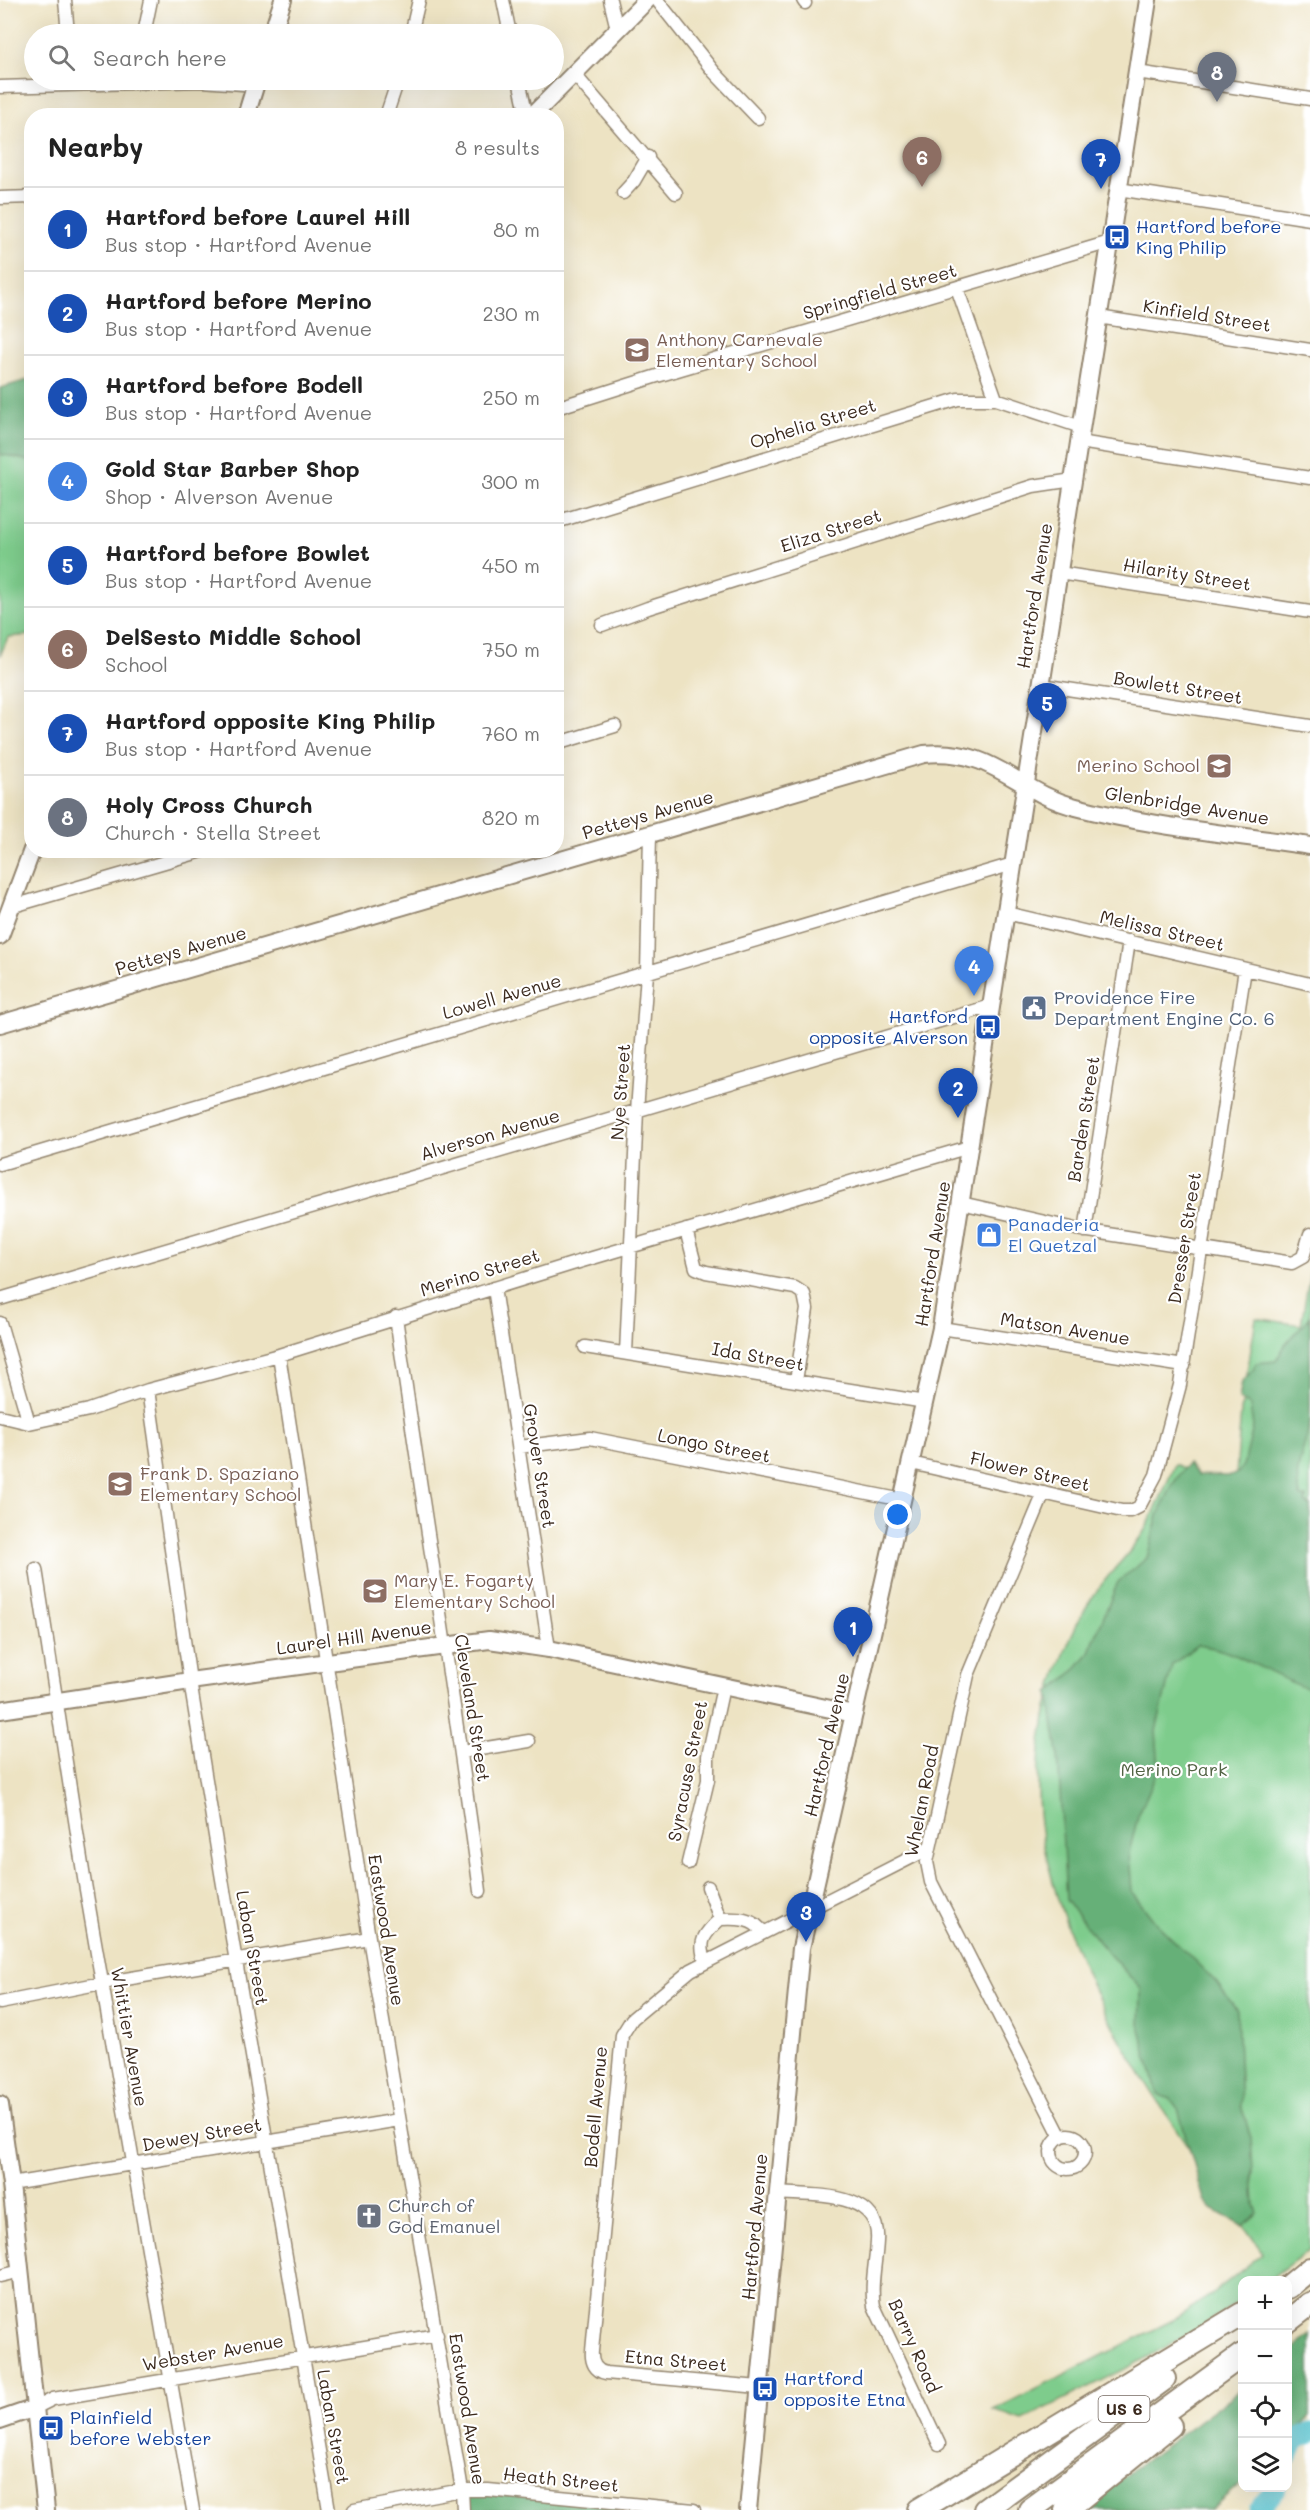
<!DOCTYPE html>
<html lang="en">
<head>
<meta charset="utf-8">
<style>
  :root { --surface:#fff; --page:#f6f6f6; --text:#222; --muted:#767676; --line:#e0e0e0; --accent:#db2777 }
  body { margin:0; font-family:Mali,sans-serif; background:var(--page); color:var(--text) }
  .controls { position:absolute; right:18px; bottom:18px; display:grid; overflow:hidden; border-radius:12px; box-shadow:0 6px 24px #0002 }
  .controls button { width:54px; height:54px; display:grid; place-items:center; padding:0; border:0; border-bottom:2px solid var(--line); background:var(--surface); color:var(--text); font:30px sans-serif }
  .you { position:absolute; left:898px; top:1515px; width:21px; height:21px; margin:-15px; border:4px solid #fff; border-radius:50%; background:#1a73e8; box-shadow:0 0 0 9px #1a73e833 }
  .badge { display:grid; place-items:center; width:39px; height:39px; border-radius:50%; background:var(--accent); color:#fff; font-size:20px; font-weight:700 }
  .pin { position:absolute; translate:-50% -50px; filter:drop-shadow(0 2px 3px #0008) }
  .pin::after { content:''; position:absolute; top:32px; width:21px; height:18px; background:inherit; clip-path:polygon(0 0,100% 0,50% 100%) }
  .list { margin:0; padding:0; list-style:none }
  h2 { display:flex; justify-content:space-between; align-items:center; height:78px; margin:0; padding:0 24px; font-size:26px }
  h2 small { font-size:20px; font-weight:400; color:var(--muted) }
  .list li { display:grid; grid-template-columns:39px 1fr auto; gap:18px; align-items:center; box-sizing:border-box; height:84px; padding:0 24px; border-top:2px solid var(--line) }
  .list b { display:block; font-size:22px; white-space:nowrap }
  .list p { margin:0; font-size:20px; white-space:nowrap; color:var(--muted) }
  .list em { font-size:20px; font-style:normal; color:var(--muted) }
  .icon { flex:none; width:33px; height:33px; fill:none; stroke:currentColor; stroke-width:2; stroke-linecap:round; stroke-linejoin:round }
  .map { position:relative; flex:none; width:1310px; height:2510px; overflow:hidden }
  .search { position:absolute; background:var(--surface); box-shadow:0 6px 24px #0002; left:24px; top:24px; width:540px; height:66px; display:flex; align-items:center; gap:15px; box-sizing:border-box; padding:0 21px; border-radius:33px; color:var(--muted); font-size:22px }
  .panel { position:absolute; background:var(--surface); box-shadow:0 6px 24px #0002; left:24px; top:108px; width:540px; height:750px; border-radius:24px }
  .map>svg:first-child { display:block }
  .green { fill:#7ecc8c; stroke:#5c7b55; stroke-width:1.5 }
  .forest { fill:#66b078; stroke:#506d4b; stroke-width:1.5 }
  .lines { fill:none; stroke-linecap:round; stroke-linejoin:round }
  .river { stroke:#56c3cf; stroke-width:21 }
  .street-casing { stroke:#948670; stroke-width:15 }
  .secondary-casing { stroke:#948670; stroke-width:20 }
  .highway-casing { stroke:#948670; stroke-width:26 }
  .street { stroke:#fff; stroke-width:12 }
  .secondary { stroke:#fff; stroke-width:16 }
  .highway { stroke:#fff; stroke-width:22 }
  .labels { text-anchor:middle; stroke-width:4.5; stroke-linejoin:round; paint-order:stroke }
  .shield { fill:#fff; stroke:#766a62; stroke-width:1.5 }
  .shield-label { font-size:16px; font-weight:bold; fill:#3b2a1e }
  .transit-label { font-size:18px; fill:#164399; stroke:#fff; text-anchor:start }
  .street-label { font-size:18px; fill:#3b2a1e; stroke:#fff }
  .education-label { font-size:18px; fill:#785e54; stroke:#fff; text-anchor:start }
  .service-label { font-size:18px; fill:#4e5e75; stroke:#fff; text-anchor:start }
  .shop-label { font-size:18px; fill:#366cbe; stroke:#fff; text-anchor:start }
  .park-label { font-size:18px; fill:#526344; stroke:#fff }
  .worship-label { font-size:18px; fill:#5b616d; stroke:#fff; text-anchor:start }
</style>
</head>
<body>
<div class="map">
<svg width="1310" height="2510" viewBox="0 0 1310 2510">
  <rect width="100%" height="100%" fill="#fff"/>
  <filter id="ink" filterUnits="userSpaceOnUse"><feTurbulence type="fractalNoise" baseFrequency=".0167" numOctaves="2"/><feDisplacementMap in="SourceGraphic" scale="12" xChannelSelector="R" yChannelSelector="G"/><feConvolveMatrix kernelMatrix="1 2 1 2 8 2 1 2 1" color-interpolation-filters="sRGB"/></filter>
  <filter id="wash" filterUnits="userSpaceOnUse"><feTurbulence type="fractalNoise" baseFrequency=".008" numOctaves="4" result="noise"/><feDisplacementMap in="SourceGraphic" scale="24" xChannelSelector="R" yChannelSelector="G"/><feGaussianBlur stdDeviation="1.35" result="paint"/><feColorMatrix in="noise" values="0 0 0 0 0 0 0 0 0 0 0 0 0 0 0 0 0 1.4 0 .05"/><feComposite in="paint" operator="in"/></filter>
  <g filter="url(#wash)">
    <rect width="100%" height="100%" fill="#ede3c3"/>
    <path class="green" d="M 0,389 L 32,406 L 31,635 L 8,637 L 0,656 Z
      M 1310,1272 L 1310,2249 L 1268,2280 L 1242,2280 L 1242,2299 C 1173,2348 1098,2383 1022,2420 L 993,2410 L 1173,2320 L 1212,2294 L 1263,2253 C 1184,2140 1096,2027 1056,1893 C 1049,1867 1041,1841 1039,1814 C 1035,1759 1044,1704 1064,1654 C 1074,1627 1088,1601 1106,1579 C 1118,1564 1133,1550 1143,1533 C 1156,1512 1165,1487 1175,1464 L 1228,1492 L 1235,1488 L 1241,1411 L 1256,1318 L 1301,1325 Z"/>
    <path class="forest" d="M 31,379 L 32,379 L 31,466 L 29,461 L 0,454 L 0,388 Z
      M 1310,1317 C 1310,1351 1310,1386 1310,1420 C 1308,1445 1290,1471 1301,1497 L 1306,1497 L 1305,1503 L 1310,1505 L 1310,1689 C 1271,1678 1239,1649 1197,1645 L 1172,1665 L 1156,1731 L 1159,1768 L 1138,1816 L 1129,1853 L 1132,1892 L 1155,1922 L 1216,1982 L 1237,2010 L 1241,2105 L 1251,2138 L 1255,2205 L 1258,2213 L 1242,2226 L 1212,2209 L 1204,2200 L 1178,2109 L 1171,2099 L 1158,2095 L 1140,2029 L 1141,1989 L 1100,1944 L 1066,1900 L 1058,1754 L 1049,1693 L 1073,1672 L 1088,1654 L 1118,1582 L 1147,1558 L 1158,1515 L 1173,1484 L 1188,1463 L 1198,1475 L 1231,1476 L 1239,1472 L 1245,1461 L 1253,1427 L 1250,1406 L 1239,1399 L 1242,1381 L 1253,1370 L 1256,1363 L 1276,1361 L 1285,1345 Z
      M 1310,2335 L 1310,2417 L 1288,2439 L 1288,2353 Z
      M 1242,2389 L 1242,2482 L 1210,2510 L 1079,2510 Z
      M 465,2492 L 618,2506 L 617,2510 L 462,2510 Z"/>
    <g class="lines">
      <path class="river" d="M 1288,2456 L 1295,2440 L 1310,2433
        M 1259,2510 L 1276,2488"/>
    </g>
  </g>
  <g filter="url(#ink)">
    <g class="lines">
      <g class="street-casing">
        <path id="street" d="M 65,0 L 68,34
          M 503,0 L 510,34
          M 610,0 L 617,29
          M 657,0 L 714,72 L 758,118
          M 803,0 L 805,3
          M 144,34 L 151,0
          M 411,34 L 419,0
          M 1137,72 L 1310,99
          M 575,75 L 676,193
          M 519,80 L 527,116
          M 0,87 L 202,81 L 256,85
          M 386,116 L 398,80
          M 1118,189 L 1310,219
          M 623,193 L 634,181 L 648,157
          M 0,198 L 32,197
          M 957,288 L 996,399
          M 1098,317 L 1310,350
          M 556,408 L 657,376 L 1110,242
          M 1079,442 L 1310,478
          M 556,522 L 958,399 L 996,399 L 1081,427
          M 1059,573 L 1310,612
          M 602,625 L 648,608 L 1033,486 L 1073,480
          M 1041,685 L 1310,726
          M 556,744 L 615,726
          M 10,907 L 206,850
          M 1006,913 L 1310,984
          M 0,1164 L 1013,864
          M 961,1203 L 1076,1229 L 1292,1263 L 1303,1257 L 1310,1234
          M 686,1230 L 696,1268 L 706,1272 L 795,1288 L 804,1294 L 807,1309 L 796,1381
          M 1085,1231 L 1129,941
          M 494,1288 L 549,1649
          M 0,1299 L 991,1006
          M 396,1317 C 423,1509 455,1700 480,1891
          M 0,1323 L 29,1423
          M 941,1328 L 1184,1366
          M 585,1347 L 925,1402
          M 626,1353 L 637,1111 L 647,973 L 650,834
          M 279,1355 L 369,1938 L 462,2490 L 463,2510
          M 148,1390 L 190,1681 L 221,1873 L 329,2510
          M 0,1416 L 29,1423 L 89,1410 L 148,1390 L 279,1355 L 572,1264 L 969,1147
          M 519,1447 L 590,1438 L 903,1500
          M 911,1463 L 1122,1511 L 1131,1511 L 1139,1507 L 1156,1475 L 1180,1385 L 1245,969
          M 1044,1493 L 968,1675 L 927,1862 L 931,1882 L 1061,2137
          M 36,1569 L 84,1878 L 193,2510
          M 462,1752 L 529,1741
          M 688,1863 L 708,1780 L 708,1756 L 723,1687
          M 708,1887 L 720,1919
          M 706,1962 C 697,1941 705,1933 720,1919 C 736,1918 755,1918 763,1933
          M 0,2003 L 102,1983 L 369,1938
          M1051 2152a17 17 0 1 1 34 0a17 17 0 1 1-34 0Z
          M 11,2184 L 399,2120
          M 777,2193 C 812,2196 881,2190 877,2241 C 876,2263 870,2285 874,2306 L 939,2444
          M 0,2276 L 21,2271
          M 759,2387 L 606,2373 C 595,2371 591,2362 592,2351 L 622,2035 L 632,2019 L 691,1970 L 928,1849
          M 35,2408 L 53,2399 L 437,2335
          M 354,2510 L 462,2490 L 488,2490 L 694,2510"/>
      </g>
      <g class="secondary-casing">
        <path id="secondary" d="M 272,34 L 283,0
          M 246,116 L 257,80
          M 532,116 L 647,0
          M 0,936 L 32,850
          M 0,1024 L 924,754 C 994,747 1016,792 1076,807 C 1152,827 1232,834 1310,846
          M 0,1710 L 190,1681 L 489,1640 L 549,1649 L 854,1714
          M 0,2105 L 11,2184 L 46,2510
          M 0,2420 L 35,2408
          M 748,2510 L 801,1948 L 941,1328 L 1148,0"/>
      </g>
      <g class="highway-casing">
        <path id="highway" d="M 1288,2287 L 1310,2269
          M 1288,2321 L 1310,2304
          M 919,2510 L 1242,2314
          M 985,2510 L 1164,2379
          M 1030,2510 L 1242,2355
          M 1066,2510 L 1170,2426"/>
      </g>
      <use href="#street" class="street"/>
      <use href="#secondary" class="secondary"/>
      <use href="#highway" class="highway"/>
    </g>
  </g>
  <defs>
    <g id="bus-square" transform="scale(1.35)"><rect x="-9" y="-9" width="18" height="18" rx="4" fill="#1a4fb4" stroke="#fff"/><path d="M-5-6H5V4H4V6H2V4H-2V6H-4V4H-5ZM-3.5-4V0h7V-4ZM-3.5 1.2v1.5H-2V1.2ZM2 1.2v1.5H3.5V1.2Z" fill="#fff"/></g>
    <g id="school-square" transform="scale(1.35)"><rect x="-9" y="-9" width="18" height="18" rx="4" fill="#8d6e63" stroke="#fff"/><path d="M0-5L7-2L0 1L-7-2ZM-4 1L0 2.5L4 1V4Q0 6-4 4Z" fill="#fff"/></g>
    <g id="civic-square" transform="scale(1.35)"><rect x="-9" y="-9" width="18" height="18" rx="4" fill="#5c6f8a" stroke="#fff"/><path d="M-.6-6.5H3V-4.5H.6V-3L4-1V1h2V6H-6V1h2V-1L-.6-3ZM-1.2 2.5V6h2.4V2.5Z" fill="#fff"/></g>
    <g id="shop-square" transform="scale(1.35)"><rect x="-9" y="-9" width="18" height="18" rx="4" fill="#3f7fe0" stroke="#fff"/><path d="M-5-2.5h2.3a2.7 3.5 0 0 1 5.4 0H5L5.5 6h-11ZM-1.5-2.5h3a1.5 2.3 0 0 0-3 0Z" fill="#fff"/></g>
    <g id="church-square" transform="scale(1.35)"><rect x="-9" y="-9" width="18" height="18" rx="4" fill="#6b7280" stroke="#fff"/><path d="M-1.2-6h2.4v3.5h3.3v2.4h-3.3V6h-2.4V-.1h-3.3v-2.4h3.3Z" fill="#fff"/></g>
  </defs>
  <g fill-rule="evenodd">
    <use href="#bus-square" x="1117" y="237"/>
    <use href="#school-square" x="637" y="350"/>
    <use href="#school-square" x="1219" y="766"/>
    <use href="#civic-square" x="1034" y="1008"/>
    <use href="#bus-square" x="988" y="1027"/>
    <use href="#shop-square" x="989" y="1235"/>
    <use href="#school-square" x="120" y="1484"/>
    <use href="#school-square" x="375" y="1591"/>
    <use href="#church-square" x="369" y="2216"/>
    <use href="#bus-square" x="765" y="2389"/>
    <use href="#bus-square" x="51" y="2428"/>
  </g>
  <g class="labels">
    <rect class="shield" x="1098.5" y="2396" width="51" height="26" rx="4.5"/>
    <g class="shield-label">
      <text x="1124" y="2415">US 6</text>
    </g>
    <g class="transit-label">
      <text x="1136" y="233">Hartford before<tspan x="1136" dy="21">King Philip</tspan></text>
      <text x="968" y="1023" text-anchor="end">Hartford<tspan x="968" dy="21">opposite Alverson</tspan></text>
      <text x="784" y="2385">Hartford<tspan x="784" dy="21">opposite Etna</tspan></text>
      <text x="70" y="2424">Plainfield<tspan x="70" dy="21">before Webster</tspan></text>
    </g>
    <g class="street-label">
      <text transform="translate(880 292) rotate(-16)" y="6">Springfield Street</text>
      <text transform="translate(1207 316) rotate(9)" y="6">Kinfield Street</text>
      <text transform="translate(813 424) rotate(-17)" y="6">Ophelia Street</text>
      <text transform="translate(831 531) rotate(-18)" y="6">Eliza Street</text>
      <text transform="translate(1187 575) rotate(9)" y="6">Hilarity Street</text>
      <text transform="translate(1035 596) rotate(-81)" y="6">Hartford Avenue</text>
      <text transform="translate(1178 688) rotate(9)" y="6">Bowlett Street</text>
      <text transform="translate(1187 806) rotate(9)" y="6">Glenbridge Avenue</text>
      <text transform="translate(648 815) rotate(-16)" y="6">Petteys Avenue</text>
      <text transform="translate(1162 931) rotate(13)" y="6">Melissa Street</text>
      <text transform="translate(181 951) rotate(-16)" y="6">Petteys Avenue</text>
      <text transform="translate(502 997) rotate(-16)" y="6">Lowell Avenue</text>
      <text transform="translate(621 1092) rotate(-86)" y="6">Nye Street</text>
      <text transform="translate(1084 1119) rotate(-81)" y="6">Barden Street</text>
      <text transform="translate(490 1135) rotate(-16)" y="6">Alverson Avenue</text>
      <text transform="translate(1185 1238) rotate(-81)" y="6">Dresser Street</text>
      <text transform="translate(933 1254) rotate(-81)" y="6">Hartford Avenue</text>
      <text transform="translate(480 1273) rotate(-17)" y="6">Merino Street</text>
      <text transform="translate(1065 1329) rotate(9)" y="6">Matson Avenue</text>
      <text transform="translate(758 1357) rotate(10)" y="6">Ida Street</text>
      <text transform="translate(714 1446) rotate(11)" y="6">Longo Street</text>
      <text transform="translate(539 1466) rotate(81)" y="6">Grover Street</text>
      <text transform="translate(1030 1472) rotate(13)" y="6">Flower Street</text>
      <text transform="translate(354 1638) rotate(-8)" y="6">Laurel Hill Avenue</text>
      <text transform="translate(472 1708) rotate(81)" y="6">Cleveland Street</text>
      <text transform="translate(827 1745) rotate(-77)" y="6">Hartford Avenue</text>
      <text transform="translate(688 1771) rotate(-79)" y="6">Syracuse Street</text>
      <text transform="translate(922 1801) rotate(-79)" y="6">Whelan Road</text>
      <text transform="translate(386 1930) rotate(81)" y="6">Eastwood Avenue</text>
      <text transform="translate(252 1948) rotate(80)" y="6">Laban Street</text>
      <text transform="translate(129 2037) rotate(80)" y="6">Whittier Avenue</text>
      <text transform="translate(596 2107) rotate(-85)" y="6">Bodell Avenue</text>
      <text transform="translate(202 2135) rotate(-10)" y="6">Dewey Street</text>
      <text transform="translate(755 2227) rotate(-85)" y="6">Hartford Avenue</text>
      <text transform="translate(914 2346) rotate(66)" y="6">Barry Road</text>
      <text transform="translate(213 2353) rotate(-10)" y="6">Webster Avenue</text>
      <text transform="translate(676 2361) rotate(5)" y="6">Etna Street</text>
      <text transform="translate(467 2409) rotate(81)" y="6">Eastwood Avenue</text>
      <text transform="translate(333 2427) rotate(80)" y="6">Laban Street</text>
      <text transform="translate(561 2480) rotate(6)" y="6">Heath Street</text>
    </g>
    <g class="education-label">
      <text x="656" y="346">Anthony Carnevale<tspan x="656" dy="21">Elementary School</tspan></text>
      <text x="1200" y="772" text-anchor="end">Merino School</text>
      <text x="140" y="1480">Frank D. Spaziano<tspan x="140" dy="21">Elementary School</tspan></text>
      <text x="394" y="1587">Mary E. Fogarty<tspan x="394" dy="21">Elementary School</tspan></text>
    </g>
    <g class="service-label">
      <text x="1054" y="1004">Providence Fire<tspan x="1054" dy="21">Department Engine Co. 6</tspan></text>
    </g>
    <g class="shop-label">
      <text x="1008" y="1231">Panaderia<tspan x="1008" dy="21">El Quetzal</tspan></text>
    </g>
    <g class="park-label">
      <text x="1174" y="1776">Merino Park</text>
    </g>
    <g class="worship-label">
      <text x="388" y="2212">Church of<tspan x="388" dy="21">God Emanuel</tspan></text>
    </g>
  </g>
</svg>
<div class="controls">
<button>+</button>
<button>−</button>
<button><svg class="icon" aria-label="locate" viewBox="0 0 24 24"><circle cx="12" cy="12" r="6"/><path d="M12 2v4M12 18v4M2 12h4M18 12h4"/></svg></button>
<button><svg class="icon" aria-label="layers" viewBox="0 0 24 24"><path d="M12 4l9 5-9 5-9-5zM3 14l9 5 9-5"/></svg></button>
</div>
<div class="you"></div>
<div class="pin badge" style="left:853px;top:1657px;background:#1a4fb4">1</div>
<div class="pin badge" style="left:958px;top:1118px;background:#1a4fb4">2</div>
<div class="pin badge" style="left:806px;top:1942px;background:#1a4fb4">3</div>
<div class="pin badge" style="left:974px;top:996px;background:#3f7fe0">4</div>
<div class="pin badge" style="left:1047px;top:733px;background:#1a4fb4">5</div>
<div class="pin badge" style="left:922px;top:187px;background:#8d6e63">6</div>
<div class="pin badge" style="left:1101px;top:189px;background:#1a4fb4">7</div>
<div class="pin badge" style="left:1217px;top:102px;background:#6b7280">8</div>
<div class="search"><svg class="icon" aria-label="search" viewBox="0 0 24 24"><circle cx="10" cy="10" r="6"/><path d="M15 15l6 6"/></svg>Search here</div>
<section class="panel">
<h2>Nearby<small>8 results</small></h2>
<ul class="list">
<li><span class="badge" style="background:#1a4fb4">1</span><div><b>Hartford before Laurel Hill</b><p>Bus stop · Hartford Avenue</p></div><em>80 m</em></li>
<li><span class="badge" style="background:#1a4fb4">2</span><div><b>Hartford before Merino</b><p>Bus stop · Hartford Avenue</p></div><em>230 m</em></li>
<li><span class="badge" style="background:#1a4fb4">3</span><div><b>Hartford before Bodell</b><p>Bus stop · Hartford Avenue</p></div><em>250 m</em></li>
<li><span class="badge" style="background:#3f7fe0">4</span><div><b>Gold Star Barber Shop</b><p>Shop · Alverson Avenue</p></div><em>300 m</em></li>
<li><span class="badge" style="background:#1a4fb4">5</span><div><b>Hartford before Bowlet</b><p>Bus stop · Hartford Avenue</p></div><em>450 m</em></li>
<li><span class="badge" style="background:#8d6e63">6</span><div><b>DelSesto Middle School</b><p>School</p></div><em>750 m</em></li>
<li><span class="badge" style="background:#1a4fb4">7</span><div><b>Hartford opposite King Philip</b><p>Bus stop · Hartford Avenue</p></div><em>760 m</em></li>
<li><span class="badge" style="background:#6b7280">8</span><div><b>Holy Cross Church</b><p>Church · Stella Street</p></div><em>820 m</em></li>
</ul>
</section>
</div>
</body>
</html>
